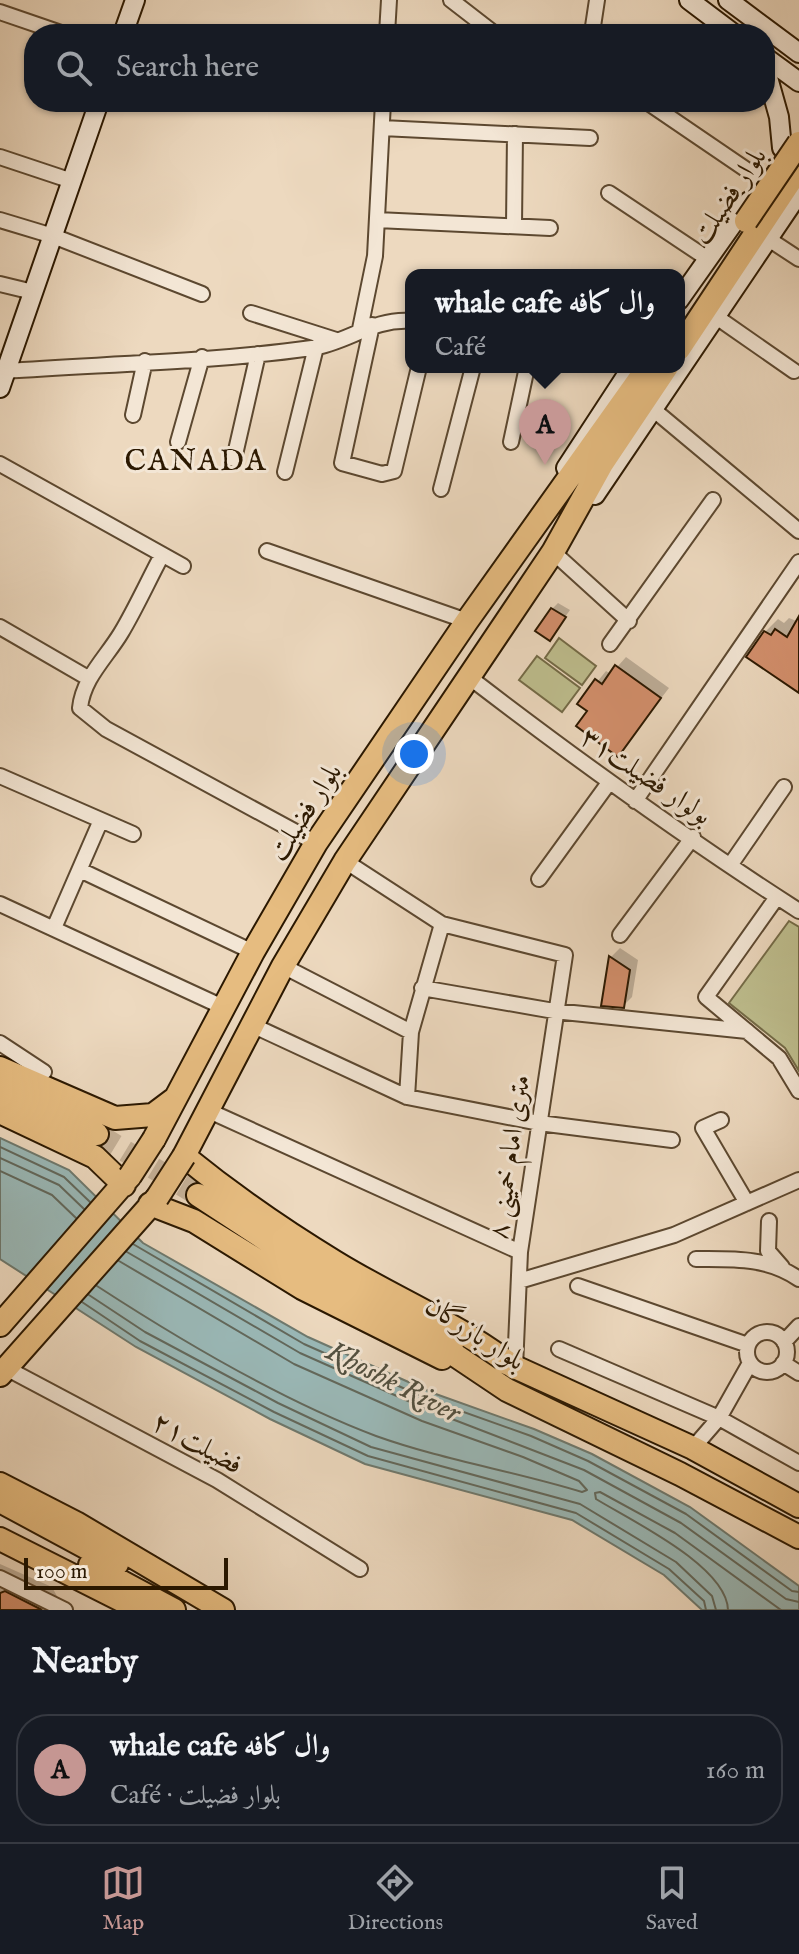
<!DOCTYPE html>
<html lang="en">
<head>
<meta charset="utf-8">
<style>
  :root { --surface:#171b24; --page:#20242c; --text:#f1f3f6; --muted:#9ea1a6; --line:#363941; --accent:#c59692 }
  body { margin:0; font-family:"IM FELL English",Amiri,serif; background:var(--page); color:var(--text) }
  .scale { position:absolute; left:24px; bottom:20px; width:204px; box-sizing:border-box; padding-left:8px; border:4px solid #2b1800; border-top:0; font-size:22px; line-height:28px; white-space:nowrap; color:#2b1800; -webkit-text-stroke:6px #f3e6d5; paint-order:stroke }
  .you { position:absolute; left:414px; top:754px; width:28px; height:28px; margin:-20px; border:6px solid #fff; border-radius:50%; background:#1a73e8; box-shadow:0 0 0 12px #1a73e833 }
  .badge { display:grid; place-items:center; width:52px; height:52px; border-radius:50%; background:var(--accent); color:#111; font-size:26px; font-weight:700 }
  .pin { position:absolute; translate:-50% -66px; filter:drop-shadow(0 2px 4px #0008) }
  .pin::after { content:''; position:absolute; top:42px; width:28px; height:24px; background:inherit; clip-path:polygon(0 0,100% 0,50% 100%) }
  .popup { position:absolute; left:405px; top:269px; width:280px; height:104px; box-sizing:border-box; display:grid; place-content:center; border-radius:16px; background:var(--surface); filter:drop-shadow(0 2px 6px #0005); font-size:26px; white-space:nowrap; color:var(--muted) }
  .popup b { font-size:30px; color:var(--text) }
  .popup::after { content:''; position:absolute; left:50%; top:100%; margin-left:-16px; border:16px solid transparent; border-top-color:var(--surface) }
  .list { margin:0; padding:0; list-style:none }
  h2 { display:flex; justify-content:space-between; align-items:center; height:104px; margin:0; padding:0 32px; font-size:34px }
  h2 small { font-size:26px; font-weight:400; color:var(--muted) }
  .list li { display:grid; grid-template-columns:52px 1fr auto; gap:24px; align-items:center; box-sizing:border-box; height:112px; margin:0 16px 16px; padding:0 16px; border:2px solid var(--line); border-radius:32px }
  .list b { display:block; font-size:30px; white-space:nowrap }
  .list p { margin:0; font-size:26px; white-space:nowrap; color:var(--muted) }
  .list em { font-size:26px; font-style:normal; color:var(--muted) }
  .icon { flex:none; width:44px; height:44px; fill:none; stroke:currentColor; stroke-width:2; stroke-linecap:round; stroke-linejoin:round }
  .map { position:relative; flex:none; width:799px; height:1610px; overflow:hidden }
  .search { position:absolute; background:var(--surface); box-shadow:0 2px 6px #0004; left:24px; right:24px; top:24px; height:88px; display:flex; align-items:center; gap:20px; box-sizing:border-box; padding:0 28px; border-radius:32px; color:var(--muted); font-size:30px }
  .sheet { height:232px; background:var(--surface) }
  nav { display:flex; justify-content:space-around; align-items:center; box-sizing:border-box; height:112px; border-top:2px solid var(--line); background:var(--surface); font-size:22px; color:var(--muted) }
  nav a { display:grid; justify-items:center; gap:4px }
  nav .on { color:var(--accent) }
  .map>svg:first-child { display:block }
  .green { fill:#bebe8e; stroke:#746b47; stroke-width:2 }
  .water { fill:#9ab9b8; stroke:#6e796e; stroke-width:2 }
  .shadow { fill:#0003 }
  .lines { fill:none; stroke-linecap:round; stroke-linejoin:round }
  .shore { stroke:#62685c; stroke-width:2 }
  .building { fill:#d38f6c; stroke:#2b1800; stroke-width:2 }
  .primary-tunnel { stroke:#c6b299; stroke-width:22; stroke-dasharray:22 11; stroke-linecap:butt }
  .street-casing { stroke:#5c4830; stroke-width:18 }
  .secondary-casing { stroke:#2b1800; stroke-width:22 }
  .primary-casing { stroke:#2b1800; stroke-width:26 }
  .street { stroke:#f3e6d5; stroke-width:14 }
  .secondary { stroke:#f3e6d5; stroke-width:18 }
  .primary { stroke:#e6bc80; stroke-width:22 }
  .primary-bridge-casing { stroke:#2b1800; stroke-width:26; stroke-linecap:butt }
  .primary-bridge { stroke:#e6bc80; stroke-width:22 }
  .labels { text-anchor:middle; stroke-width:6; stroke-linejoin:round; paint-order:stroke }
  .street-label { font-size:28px; fill:#2b1800; stroke:#f3e6d5 }
  .neighbourhood-label { font-size:30px; letter-spacing:2px; fill:#2b1800; stroke:#f3e6d5 }
  .water-label { font-size:30px; font-style:italic; fill:#525040; stroke:#f3e6d5 }
</style>
</head>
<body>
<div class="map">
<svg width="799" height="1610" viewBox="0 0 799 1610">
  <rect width="100%" height="100%" fill="#edd9bf"/>
  <filter id="stains"><feTurbulence type="fractalNoise" baseFrequency=".0025" numOctaves="4"/><feColorMatrix values="0 0 0 0 .2 0 0 0 0 .09 0 0 0 0 .02 0 0 0 .5 -.17"/></filter>
  <radialGradient id="worn" r=".72"><stop offset=".6" stop-color="#630" stop-opacity="0"/><stop offset="1" stop-color="#630" stop-opacity=".3"/></radialGradient>
  <path class="green" d="M 559,638 L 596,666 L 582,685 L 545,658 Z
    M 537,656 L 580,688 L 562,712 L 519,680 Z
    M 789,921 L 799,927 L 799,1071 L 785,1048 L 729,1003 Z"/>
  <path class="water" d="M 0,1138 L 69,1170 L 143,1243 L 308,1337 L 433,1393 L 534,1429 L 592,1454 L 690,1507 L 799,1586 L 799,1610 L 702,1610 L 664,1575 L 572,1520 L 365,1464 L 270,1419 L 136,1347 L 0,1259 Z"/>
  <path class="shadow" d="M 558,603 L 570,610 L 550,638 L 552,609 Z
    M 789,618 L 799,622 L 799,690 L 765,632 L 778,619 L 784,623 Z
    M 626,657 L 669,688 L 618,754 L 590,710 L 580,703 L 606,671 L 611,674 Z
    M 620,948 L 638,960 L 632,997 L 623,1006 L 604,1004 L 611,957 Z
    M 0,1564 L 52,1587 L 58,1598 L 65,1602 L 61,1610 L 0,1610 Z"/>
  <g class="lines">
    <path class="shore" d="M 0,1147 L 64,1177 L 90,1202
      M 0,1158 L 59,1185 L 84,1209
      M 0,1171 L 52,1195 L 76,1218
      M 133,1244 L 304,1344 L 430,1400 L 531,1436 L 588,1461 L 686,1514 L 792,1591 L 799,1592
      M 127,1252 L 300,1353 L 426,1409 L 584,1470 L 681,1523 L 786,1599 L 799,1602
      M 97,1286 C 180,1340 283,1401 376,1436 C 443,1460 514,1471 582,1492 L 587,1490 L 579,1481 L 523,1457 L 422,1421 L 294,1364 L 119,1261
      M 89,1295 L 145,1332 L 278,1403 L 371,1447 L 580,1504 L 676,1562 L 712,1596 L 716,1610
      M 82,1302 L 140,1341 L 274,1412 L 368,1456 L 576,1513 L 669,1569 L 704,1601 L 706,1610
      M 728,1610 C 727,1566 630,1520 596,1499 L 595,1493 L 600,1492 L 675,1533 L 781,1610"/>
  </g>
  <path class="building" d="M 551,608 L 566,617 L 550,641 L 535,631 Z
    M 799,616 L 799,693 L 746,657 L 764,631 L 771,635 L 775,629 L 787,637 Z
    M 615,665 L 661,698 L 618,757 L 576,726 L 587,711 L 577,704 L 595,679 L 602,684 Z
    M 609,956 L 630,970 L 624,1008 L 601,1006 Z
    M 5,1591 L 42,1610 L 0,1610 L 0,1593 Z"/>
  <g class="lines">
    <path class="primary-tunnel" d="M 97,1134 L 198,1195"/>
    <g class="street-casing">
      <path id="street" d="M 451,0 L 495,34
        M 0,12 L 64,34
        M 592,33 L 597,0
        M 387,34 L 389,0
        M 650,104 L 763,181
        M 382,128 L 590,138
        M 0,157 L 72,181
        M 609,193 L 708,259
        M 0,220 L 53,236 L 202,294
        M 377,220 L 550,228
        M 514,225 L 515,134
        M 767,238 L 799,259
        M 0,284 L 33,292
        M 251,313 L 336,340
        M 715,316 L 794,371
        M 372,325 L 342,463 L 382,474 L 394,471 L 419,367
        M 360,329 L 375,256 L 383,102
        M 6,371 C 107,364 211,362 312,348 C 347,343 373,318 411,321
        M 654,410 L 799,531
        M 133,415 L 145,361
        M 178,442 L 202,357
        M 511,442 L 527,367
        M 234,459 L 258,354
        M 0,464 L 183,566
        M 285,472 L 316,347
        M 441,489 L 473,367
        M 267,551 L 467,621
        M 553,552 L 629,621
        M 162,555 C 148,581 136,608 121,633 C 106,658 83,678 80,708 L 106,729 L 316,843
        M 0,627 L 88,678
        M 610,644 L 713,500
        M 469,677 C 576,759 685,838 799,911
        M 0,776 L 133,834
        M 635,801 L 799,562
        M 345,861 L 442,924 L 565,955 L 520,1252 L 515,1368
        M 731,864 L 784,787
        M 80,870 L 253,952
        M 539,879 L 608,784
        M 777,897 L 706,997 L 779,1058 L 799,1091
        M 0,904 L 225,1008
        M 54,928 L 101,820
        M 620,935 L 693,837
        M 283,966 L 411,1032
        M 422,988 L 554,1011 L 747,1031
        M 252,1025 L 407,1097 L 539,1123 L 672,1140
        M 0,1043 L 44,1072
        M 407,1097 L 411,1032 L 442,924
        M 207,1110 L 520,1252
        M 721,1120 L 703,1128 L 747,1203
        M 769,1221 L 768,1251 L 782,1267
        M 696,1259 C 733,1259 767,1257 799,1279
        M 519,1281 L 674,1235 L 799,1180
        M 578,1286 L 748,1345
        M747 1352a20 20 0 1 1 40 0a20 20 0 1 1-40 0Z
        M 784,1342 L 799,1326
        M 559,1349 L 719,1418 L 799,1463
        M 783,1363 L 799,1373
        M 6,1368 L 217,1480 L 360,1569
        M 693,1448 L 719,1418 L 750,1363
        M 0,1578 L 65,1610"/>
    </g>
    <g class="secondary-casing">
      <path id="secondary" d="M 689,0 L 734,34
        M 728,0 L 799,53
        M 123,34 L 135,0
        M 765,57 L 799,82
        M 765,67 L 779,117 L 782,148
        M 679,300 L 749,201
        M 0,388 L 99,102
        M 566,468 L 632,367
        M 595,495 L 799,193"/>
    </g>
    <g class="primary-casing">
      <path id="primary" d="M 679,349 L 799,168
        M 0,1068 L 115,1118 L 153,1115 L 173,1100
        M 0,1090 L 97,1134
        M 0,1112 L 95,1157 L 124,1185
        M 154,1139 L 253,952 L 316,843 L 467,621 L 648,367
        M 198,1195 L 326,1279 L 454,1340
        M 150,1204 L 194,1221 L 302,1288 L 442,1358
        M 0,1325 L 130,1176
        M 431,1339 L 507,1390 L 680,1474 L 799,1537
        M 504,1362 L 693,1448 L 799,1506
        M 515,1368 C 459,1324 395,1299 335,1262 C 282,1230 232,1195 184,1156 L 283,966 L 345,861 L 553,552 L 602,464 L 667,367
        M 0,1375 L 157,1198
        M 0,1484 L 76,1523 L 223,1610
        M 0,1501 L 117,1564
        M 0,1539 L 141,1610
        M 90,1565 L 174,1610"/>
    </g>
    <use href="#street" class="street"/>
    <use href="#secondary" class="secondary"/>
    <use href="#primary" class="primary"/>
    <g class="primary-bridge-casing">
      <path id="primary-bridge" d="M 746,221 L 799,143
        M 130,1176 L 154,1139
        M 157,1198 L 184,1156"/>
    </g>
    <use href="#primary-bridge" class="primary-bridge"/>
  </g>
  <g class="labels">
    <g class="street-label">
      <text transform="translate(728 195) rotate(-56)" y="10">بلوار فضیلت</text>
      <text transform="translate(647 775) rotate(34)" y="10">بولوار فضیلت۳۱</text>
      <text transform="translate(304 811) rotate(-57)" y="10">بلوار فضیلت</text>
      <text transform="translate(508 1157) rotate(-82)" y="10">۸ متری امام خمینی</text>
      <text transform="translate(476 1332) rotate(33)" y="10">بلوار بازرگان</text>
      <text transform="translate(198 1442) rotate(29)" y="10">فضیلت۲۱</text>
    </g>
    <g class="neighbourhood-label">
      <text x="196" y="470">CANADA</text>
    </g>
    <g class="water-label">
      <text transform="translate(394 1381) rotate(27)" y="10">Khoshk River</text>
    </g>
  </g>
  <rect width="100%" height="100%" filter="url(#stains)"/>
  <rect width="100%" height="100%" fill="url(#worn)"/>
</svg>
<div class="scale">100 m</div>
<div class="you"></div>
<div class="pin badge" style="left:545px;top:465px">A</div>
<div class="popup"><b>whale cafe وال کافه</b>Café</div>
<div class="search"><svg class="icon" aria-label="search" viewBox="0 0 24 24"><circle cx="10" cy="10" r="6"/><path d="M15 15l6 6"/></svg>Search here</div>
</div>
<section class="sheet">
<h2>Nearby<small></small></h2>
<ul class="list">
<li><span class="badge">A</span><div><b>whale cafe وال کافه</b><p>Café · بلوار فضیلت</p></div><em>160 m</em></li>
</ul>
</section>
<nav>
<a class="on"><svg class="icon" aria-label="map" viewBox="0 0 24 24"><path d="M3 6l6-2 6 2 6-2v14l-6 2-6-2-6 2zM9 4v14M15 6v14"/></svg>Map</a>
<a><svg class="icon" aria-label="directions" viewBox="0 0 24 24"><path d="M12 3l9 9-9 9-9-9zM9 14v-3h6M13 9l2 2-2 2"/></svg>Directions</a>
<a><svg class="icon" aria-label="saved" viewBox="0 0 24 24"><path d="M7 4h10v16l-5-4-5 4z"/></svg>Saved</a>
</nav>
</body>
</html>
